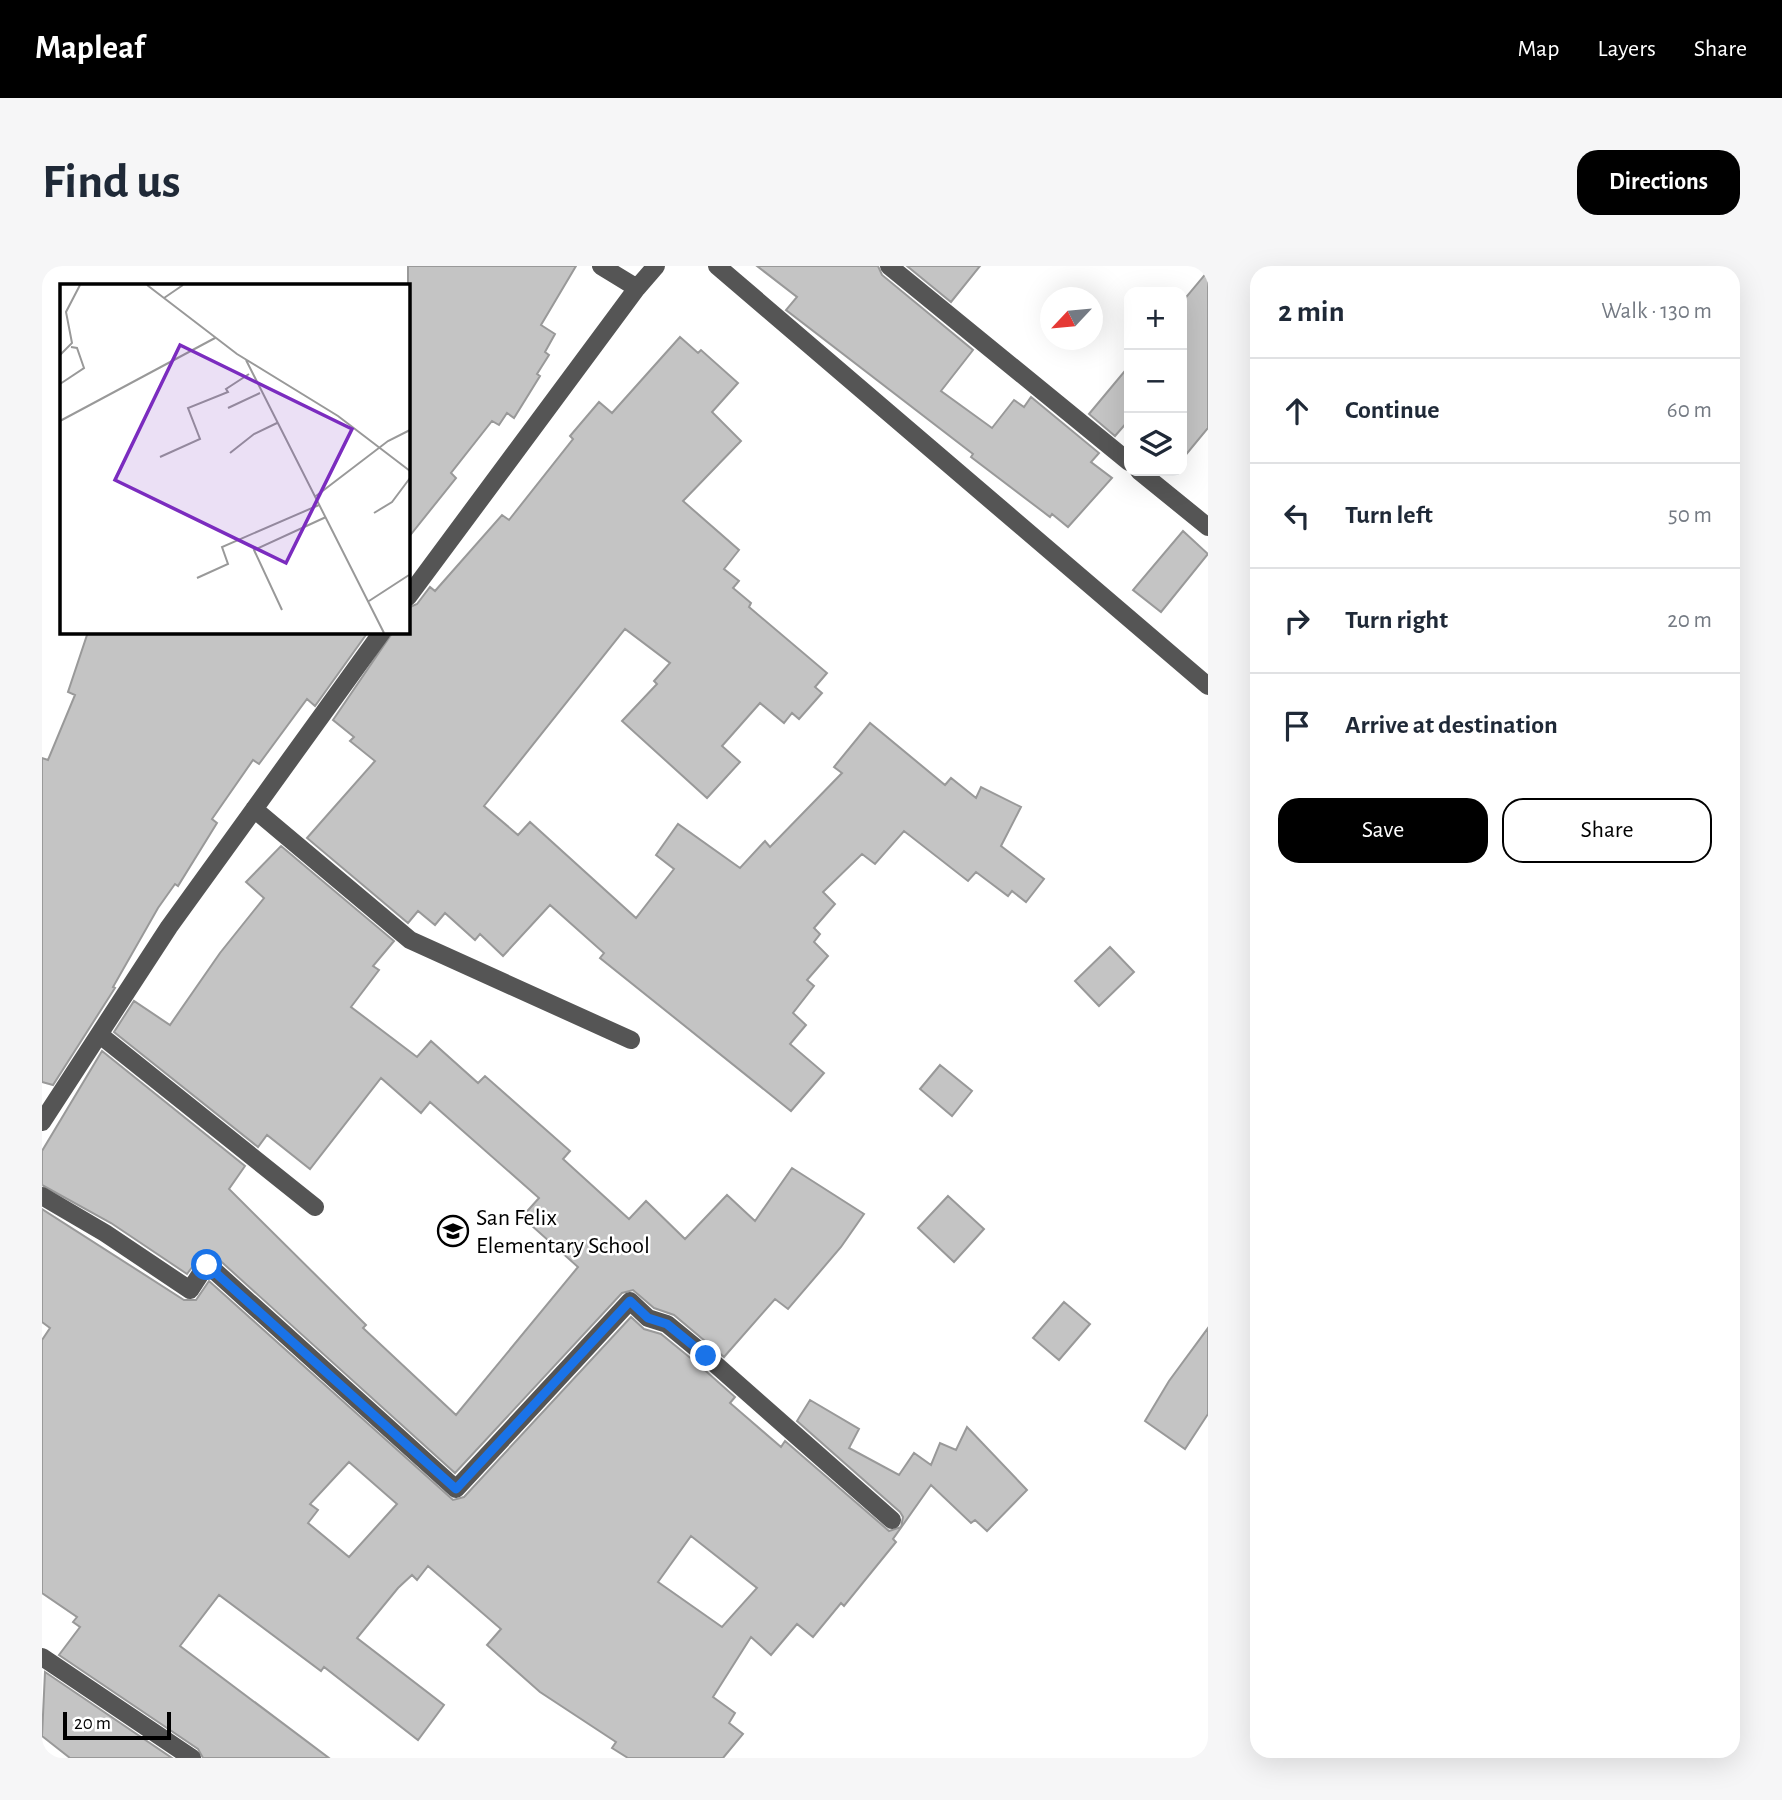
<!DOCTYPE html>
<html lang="en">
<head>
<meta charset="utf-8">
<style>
  :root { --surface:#fff; --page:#f6f6f7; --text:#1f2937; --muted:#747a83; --line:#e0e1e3; --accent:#000 }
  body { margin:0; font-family:"Alegreya Sans",sans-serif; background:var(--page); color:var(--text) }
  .controls { position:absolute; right:21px; top:21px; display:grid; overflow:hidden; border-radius:14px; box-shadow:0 7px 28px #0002 }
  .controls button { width:63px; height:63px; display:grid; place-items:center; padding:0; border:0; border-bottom:2px solid var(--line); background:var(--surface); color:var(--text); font:35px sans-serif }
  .compass { position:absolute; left:998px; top:21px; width:63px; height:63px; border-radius:50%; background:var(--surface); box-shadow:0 7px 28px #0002; rotate:244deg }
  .scale { position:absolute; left:21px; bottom:18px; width:108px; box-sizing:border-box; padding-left:7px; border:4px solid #000; border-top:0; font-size:19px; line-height:24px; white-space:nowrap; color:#000; -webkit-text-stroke:5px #fff; paint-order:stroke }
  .stop { position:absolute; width:21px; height:21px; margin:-16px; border:5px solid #1a73e8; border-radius:50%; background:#fff }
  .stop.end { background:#1a73e8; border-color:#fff; box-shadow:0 2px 7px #0008 }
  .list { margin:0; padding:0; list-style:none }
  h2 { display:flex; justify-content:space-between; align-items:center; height:91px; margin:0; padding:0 28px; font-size:30px }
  h2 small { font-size:23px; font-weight:400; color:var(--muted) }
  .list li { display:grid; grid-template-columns:46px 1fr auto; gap:21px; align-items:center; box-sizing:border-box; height:105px; padding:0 28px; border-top:2px solid var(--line) }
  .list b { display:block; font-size:26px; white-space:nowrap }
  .list em { font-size:23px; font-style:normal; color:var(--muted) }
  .actions { display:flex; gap:14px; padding:21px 28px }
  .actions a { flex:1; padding:16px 0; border:2px solid var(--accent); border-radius:21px; text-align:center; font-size:24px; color:var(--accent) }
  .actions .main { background:var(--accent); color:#fff }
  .icon { flex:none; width:38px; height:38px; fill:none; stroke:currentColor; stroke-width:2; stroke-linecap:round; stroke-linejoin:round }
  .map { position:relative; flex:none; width:1166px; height:1492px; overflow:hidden; border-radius:21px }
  header { display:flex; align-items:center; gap:42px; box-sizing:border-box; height:98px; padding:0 35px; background:var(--accent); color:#fff }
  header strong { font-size:33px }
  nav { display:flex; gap:38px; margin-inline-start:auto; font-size:24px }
  .intro { display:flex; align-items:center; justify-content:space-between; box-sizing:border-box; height:168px; padding:0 42px }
  h1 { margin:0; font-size:49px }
  .button { padding:18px 32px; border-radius:21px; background:var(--accent); color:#fff; font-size:24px; font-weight:700 }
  main { display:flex; gap:42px; padding:0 42px }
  aside { flex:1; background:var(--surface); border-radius:21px; box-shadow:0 7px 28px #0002 }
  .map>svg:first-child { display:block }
  .building { fill:#c4c4c4; stroke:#999; stroke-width:2; fill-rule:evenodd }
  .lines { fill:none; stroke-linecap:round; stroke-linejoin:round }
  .minor { stroke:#555; stroke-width:18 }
  .route { stroke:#1a73e8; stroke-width:9 }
  .labels { text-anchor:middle; stroke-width:5; stroke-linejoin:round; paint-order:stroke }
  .poi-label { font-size:24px; fill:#000; stroke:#fff; text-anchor:start }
  .inset-road { fill:none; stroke:#999; stroke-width:2 }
  .view { fill:#7b2cbf; fill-opacity:0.15; stroke:#7b2cbf; stroke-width:3.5 }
  .inset-edge { fill:none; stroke:#000; stroke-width:3.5 }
</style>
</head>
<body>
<header>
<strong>Mapleaf</strong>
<nav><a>Map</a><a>Layers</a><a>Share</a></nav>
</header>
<div class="intro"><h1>Find us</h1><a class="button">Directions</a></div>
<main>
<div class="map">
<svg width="1166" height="1492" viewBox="0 0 1166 1492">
  <rect width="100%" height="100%" fill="#fff"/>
  <path class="building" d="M 366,0 L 534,0 L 499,59 L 513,68 L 503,86 L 507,89 L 495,108 L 498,110 L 472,152 L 465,147 L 457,159 L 450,155 L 409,207 L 414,212 L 366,272 Z
    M 715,0 L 836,0 L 840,9 L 931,84 L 899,125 L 950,162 L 972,134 L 982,141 L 989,131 L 1057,187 L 1049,196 L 1070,212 L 1026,261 L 1010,248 L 1008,251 L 929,191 L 931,188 L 744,44 L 755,31 Z
    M 865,0 L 938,0 L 909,36 Z
    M 1166,5 L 1166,162 L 1142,191 L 1140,189 L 1140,36 Z
    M 638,71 L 656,87 L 659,84 L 696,117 L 670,146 L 699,175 L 641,235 L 697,284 L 682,303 L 697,315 L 691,322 L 709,337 L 707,341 L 785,407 L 773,421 L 780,427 L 757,453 L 750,447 L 742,457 L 718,437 L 680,480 L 698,496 L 665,532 L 580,455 L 615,418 L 612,415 L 628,397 L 583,363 L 442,540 L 476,569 L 488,556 L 594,652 L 632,603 L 614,589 L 636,558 L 698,602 L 723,575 L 728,581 L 800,507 L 792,501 L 828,457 L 903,519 L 909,512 L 934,532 L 939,521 L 979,541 L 959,580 L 1002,613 L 984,636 L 970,625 L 966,630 L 934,606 L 926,615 L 862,565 L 833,598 L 820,588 L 781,626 L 793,638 L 772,662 L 778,668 L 772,676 L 786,690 L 765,714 L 772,720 L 751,747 L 764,759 L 748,778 L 782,807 L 749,845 L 558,692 L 562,687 L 508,639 L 461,690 L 438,668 L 433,674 L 403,647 L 393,659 L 376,645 L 366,657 L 265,572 L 333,495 L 308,475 L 312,471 L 291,454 L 351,366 L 366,366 L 366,342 L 375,338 L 388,321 L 393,325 L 460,249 L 467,254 L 531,173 L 528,170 L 557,136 L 570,147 Z
    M 1087,100 L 1087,154 L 1073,170 L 1047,148 Z
    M 1141,265 L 1166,288 L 1119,346 L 1091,324 Z
    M 46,366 L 326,366 L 273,440 L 265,433 L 217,498 L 211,494 L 170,553 L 175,557 L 136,620 L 133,618 L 116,642 L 71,721 L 73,722 L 11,819 L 0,816 L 0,492 L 6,494 L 33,429 L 26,426 Z
    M 239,580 L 352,675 L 331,700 L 337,704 L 309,741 L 375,791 L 389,775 L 436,817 L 443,810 L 528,885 L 521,893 L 587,953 L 604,935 L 643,973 L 685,929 L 713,955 L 750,902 L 822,948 L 799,981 L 746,1043 L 733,1033 L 682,1091 L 632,1049 L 612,1042 L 591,1024 L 580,1027 L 413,1207 L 173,990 L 160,988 L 145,1008 L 69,957 L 0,919 L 0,885 L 60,785 L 203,900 L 187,923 L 324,1059 L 321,1062 L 414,1149 L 536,1001 L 480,951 L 497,932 L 388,836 L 379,847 L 339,812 L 268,903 L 225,869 L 216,881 L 72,766 L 92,735 L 128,759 L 178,687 L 222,632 L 204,616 Z
    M 1068,681 L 1092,706 L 1057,740 L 1033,715 Z
    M 898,799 L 930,825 L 910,850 L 878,823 Z
    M 906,930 L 942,963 L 912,996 L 876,962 Z
    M 0,943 L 142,1034 L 154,1034 L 167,1015 L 411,1234 L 422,1231 L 589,1051 L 602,1063 L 619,1068 L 657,1099 L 693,1131 L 688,1137 L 739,1181 L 743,1175 L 847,1265 L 859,1261 L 861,1251 L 858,1246 L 755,1155 L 768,1134 L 817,1163 L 807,1182 L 857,1209 L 872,1187 L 889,1199 L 898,1177 L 914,1184 L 925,1161 L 985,1224 L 945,1265 L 933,1254 L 929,1257 L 889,1219 L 851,1273 L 854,1276 L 802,1340 L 799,1337 L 771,1371 L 755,1358 L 729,1389 L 709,1371 L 671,1431 L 693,1447 L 687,1457 L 701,1468 L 681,1492 L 586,1492 L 570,1482 L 574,1476 L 498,1426 L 445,1379 L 459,1363 L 386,1300 L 375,1314 L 370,1309 L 356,1322 L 315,1372 L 402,1439 L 376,1474 L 282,1401 L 279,1405 L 177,1329 L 138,1380 L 287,1492 L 161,1492 L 156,1483 L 17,1389 L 38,1361 L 31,1356 L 35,1351 L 0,1327 L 0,1074 L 8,1062 L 0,1056 ZM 307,1196 L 355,1238 L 307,1291 L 266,1257 L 276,1244 L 268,1238 ZM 649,1270 L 715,1322 L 680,1361 L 616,1316 Z
    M 1022,1036 L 1048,1058 L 1017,1094 L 991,1072 Z
    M 1166,1062 L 1166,1148 L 1143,1183 L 1103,1155 L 1127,1115 Z
    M 3,1406 L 130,1492 L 28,1492 L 0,1470 Z"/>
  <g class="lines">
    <path class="minor" d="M 559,0 L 595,22
      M 675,0 L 1166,420
      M 847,0 L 1087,196
      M 1097,205 L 1166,261
      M 366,331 L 595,22 L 614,0
      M 212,543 L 368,674 L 589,774
      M 58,769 L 273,941
      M 0,856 L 127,661 L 340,366
      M 0,930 L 63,967 L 148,1024 L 165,998 L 414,1223 L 588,1035 L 606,1052 L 625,1058 L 664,1090 L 850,1254
      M 0,1391 L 150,1492"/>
  </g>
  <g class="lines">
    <path class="route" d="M 165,999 L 414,1223 L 588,1035 L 606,1052 L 625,1058 L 664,1090"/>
  </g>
  <defs>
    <g id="school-ring" transform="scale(1.575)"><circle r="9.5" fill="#fff" stroke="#000" stroke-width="1.5"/><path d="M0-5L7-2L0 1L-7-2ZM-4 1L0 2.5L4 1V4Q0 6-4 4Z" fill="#000"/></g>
  </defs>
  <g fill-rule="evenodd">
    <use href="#school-ring" x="411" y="965"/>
  </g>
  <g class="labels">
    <g class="poi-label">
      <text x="434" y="959">San Felix<tspan x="434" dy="28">Elementary School</tspan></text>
    </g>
  </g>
  <g transform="translate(18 18)">
    <rect width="350" height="350" fill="#fff"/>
    <path class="inset-road" d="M 87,1 L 177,70 L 278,132 L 350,187M 104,14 L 123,1M 0,71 L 12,59 L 6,28 L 20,1M 186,76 L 324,349M 0,100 L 24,84 L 17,64 L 11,63M 168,124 L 200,109M 0,137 L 155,54M 170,169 L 194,150 L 217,139M 100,173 L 140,155 L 128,124 L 168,108 L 166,105 L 189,90M 256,212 L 328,157 L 350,146M 314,229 L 332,218 L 350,194M 137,294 L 168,280 L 162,263 L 259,221M 309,317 L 349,291M 222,326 L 194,266 L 266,233"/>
    <path class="view" d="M 120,61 L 292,145 L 226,279 L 55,196 Z"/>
    <rect width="350" height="350" class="inset-edge"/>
  </g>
</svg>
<div class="controls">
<button>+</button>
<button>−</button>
<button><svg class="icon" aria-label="layers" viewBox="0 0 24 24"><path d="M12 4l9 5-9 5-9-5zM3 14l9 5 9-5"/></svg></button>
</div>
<svg class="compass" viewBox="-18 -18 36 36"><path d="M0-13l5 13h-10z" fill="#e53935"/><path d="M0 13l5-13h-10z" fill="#747a83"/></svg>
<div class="scale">20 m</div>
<div class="stop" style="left:165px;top:999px"></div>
<div class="stop end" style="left:664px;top:1090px"></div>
</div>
<aside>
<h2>2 min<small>Walk · 130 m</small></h2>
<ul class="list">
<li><svg class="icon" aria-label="ahead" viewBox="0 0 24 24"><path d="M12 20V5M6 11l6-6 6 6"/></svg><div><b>Continue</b></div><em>60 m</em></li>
<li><svg class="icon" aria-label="left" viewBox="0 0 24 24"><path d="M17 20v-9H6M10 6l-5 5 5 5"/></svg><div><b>Turn left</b></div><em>50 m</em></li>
<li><svg class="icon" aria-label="right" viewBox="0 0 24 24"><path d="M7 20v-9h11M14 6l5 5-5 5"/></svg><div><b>Turn right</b></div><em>20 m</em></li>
<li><svg class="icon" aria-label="arrive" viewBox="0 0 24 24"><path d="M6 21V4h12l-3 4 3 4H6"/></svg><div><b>Arrive at destination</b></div></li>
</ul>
<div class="actions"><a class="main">Save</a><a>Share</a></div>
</aside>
</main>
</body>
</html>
